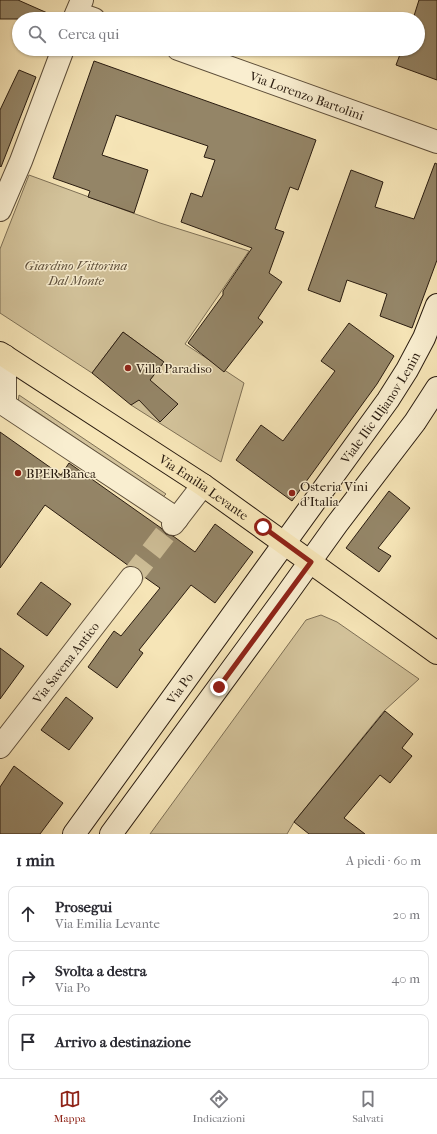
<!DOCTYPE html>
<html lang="it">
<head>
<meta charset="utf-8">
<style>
  :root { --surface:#fff; --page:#f2f2f3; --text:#2b2b33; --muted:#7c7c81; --line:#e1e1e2; --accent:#8f2418 }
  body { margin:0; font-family:"IM FELL French Canon",serif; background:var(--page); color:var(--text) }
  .stop { position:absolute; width:12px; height:12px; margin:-9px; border:3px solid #8f2418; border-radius:50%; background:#fff }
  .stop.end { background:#8f2418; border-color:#fff; box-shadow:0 1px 4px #0008 }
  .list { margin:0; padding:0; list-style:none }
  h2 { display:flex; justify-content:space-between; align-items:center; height:52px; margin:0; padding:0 16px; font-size:17px }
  h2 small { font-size:13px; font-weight:400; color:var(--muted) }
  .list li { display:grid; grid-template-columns:26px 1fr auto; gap:12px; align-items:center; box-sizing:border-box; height:56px; margin:0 8px 8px; padding:0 8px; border:1px solid var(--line); border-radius:8px }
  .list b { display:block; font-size:15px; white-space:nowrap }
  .list p { margin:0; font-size:13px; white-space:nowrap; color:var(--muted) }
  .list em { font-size:13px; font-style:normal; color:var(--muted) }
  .icon { flex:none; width:22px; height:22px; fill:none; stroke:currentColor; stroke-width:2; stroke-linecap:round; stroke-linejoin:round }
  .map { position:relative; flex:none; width:437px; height:834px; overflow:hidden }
  .search { position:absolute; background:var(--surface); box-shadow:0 1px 3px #0004; left:12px; right:12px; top:12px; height:44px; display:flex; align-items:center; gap:10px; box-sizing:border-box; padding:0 14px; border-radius:22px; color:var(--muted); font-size:15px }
  .sheet { height:244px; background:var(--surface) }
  nav { display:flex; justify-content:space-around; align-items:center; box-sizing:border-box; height:56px; border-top:1px solid var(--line); background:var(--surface); font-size:11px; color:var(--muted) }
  nav a { display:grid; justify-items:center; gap:2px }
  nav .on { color:var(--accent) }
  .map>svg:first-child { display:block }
  .green { fill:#d3c39b; stroke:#7e7056 }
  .building { fill:#948567; stroke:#2a1c10 }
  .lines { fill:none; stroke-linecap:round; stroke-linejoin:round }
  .street-tunnel { stroke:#cdbd96; stroke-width:22; stroke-dasharray:22 11; stroke-linecap:butt }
  .street-casing { stroke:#5d4e3a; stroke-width:24 }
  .secondary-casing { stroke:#2a1c10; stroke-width:24 }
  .primary-casing { stroke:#2a1c10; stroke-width:24 }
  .street { stroke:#f9eed0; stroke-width:22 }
  .secondary { stroke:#f9eed0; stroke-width:22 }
  .primary { stroke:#f6e5b7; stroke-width:22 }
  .route { stroke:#8f2418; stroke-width:5 }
  .poi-dot { fill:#8f2418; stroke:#f9eed0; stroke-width:1.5 }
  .labels { text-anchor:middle; stroke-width:3; stroke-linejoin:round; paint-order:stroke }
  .street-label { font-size:13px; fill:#2a1c10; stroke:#f9eed0 }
  .park-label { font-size:13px; font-style:italic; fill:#5d4e3a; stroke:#f9eed0 }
  .poi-label { font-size:13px; fill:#2a1c10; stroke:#f9eed0; text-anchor:start }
</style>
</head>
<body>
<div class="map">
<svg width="437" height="834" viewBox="0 0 437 834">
  <rect width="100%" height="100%" fill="#f6e5b7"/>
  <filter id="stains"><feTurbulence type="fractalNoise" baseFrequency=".005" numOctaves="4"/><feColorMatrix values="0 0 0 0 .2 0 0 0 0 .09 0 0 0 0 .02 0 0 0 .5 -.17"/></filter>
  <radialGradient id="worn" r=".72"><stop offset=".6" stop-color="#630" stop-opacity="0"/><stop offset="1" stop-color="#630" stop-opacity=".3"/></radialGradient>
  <path class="green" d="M 29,175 L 160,223 L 249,251 L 185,344 L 244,383 L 221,462 L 131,405 L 164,362 L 123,332 L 92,373 L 0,313 L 0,249 Z
    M 19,395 L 166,494 L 163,497 L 34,410 L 32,412 L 18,403 Z
    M 321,615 L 337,622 L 419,679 L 384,711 L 294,822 L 287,834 L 150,834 L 306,620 Z"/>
  <path class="building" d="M 0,0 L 18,0 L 61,19 L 0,19 Z
    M 419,0 L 437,0 L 437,80 L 396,65 L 402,49 L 418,49 L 418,19 L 413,19 Z
    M 94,61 L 316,140 L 298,190 L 290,187 L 275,229 L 284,232 L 269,273 L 282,282 L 258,318 L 263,322 L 224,372 L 188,343 L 223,295 L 223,291 L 252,248 L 181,222 L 191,193 L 202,197 L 215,160 L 204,157 L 208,146 L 116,115 L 102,155 L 148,170 L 134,213 L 88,197 L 90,191 L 53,178 Z
    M 19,70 L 36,77 L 1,167 L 0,166 L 0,110 Z
    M 435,163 L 437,164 L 437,260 L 412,328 L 380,316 L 387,294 L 347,280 L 340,302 L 308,290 L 351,170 L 383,182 L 375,207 L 414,219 Z
    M 349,323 L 394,356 L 377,384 L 292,501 L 236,460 L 261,425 L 283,441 L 335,371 L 321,361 Z
    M 123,332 L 164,362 L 150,380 L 178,404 L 160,422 L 139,400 L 131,405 L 92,373 Z
    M 0,432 L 61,475 L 69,463 L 161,528 L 166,534 L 173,536 L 195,552 L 215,524 L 253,552 L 215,603 L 191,585 L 139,650 L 143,653 L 117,688 L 88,667 L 114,631 L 121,636 L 160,588 L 143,576 L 142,573 L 138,568 L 133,566 L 129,566 L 45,505 L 0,568 Z
    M 389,491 L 410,508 L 378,548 L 391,556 L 379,572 L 346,548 Z
    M 41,582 L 71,604 L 47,636 L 17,614 Z
    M 0,648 L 24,666 L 0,699 Z
    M 66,697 L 93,718 L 69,750 L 41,730 Z
    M 385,711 L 413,734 L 402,748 L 412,756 L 390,783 L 380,775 L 344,818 L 365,834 L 309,834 L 294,822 Z
    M 14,766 L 63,803 L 40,834 L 0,834 L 0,787 Z"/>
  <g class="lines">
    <path class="street-tunnel" d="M 131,578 L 173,524"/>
    <g class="street-casing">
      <g id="street">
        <path d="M 77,13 L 94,19"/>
        <path d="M 74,19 L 82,0"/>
        <path id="s1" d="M 178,49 L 437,142"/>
        <path d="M 0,210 L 21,161 L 63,49"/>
        <path d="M 5,356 L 5,405 L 177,519"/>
        <path d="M 173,524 L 203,485"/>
        <path id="s2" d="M 0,747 L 131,578"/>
      </g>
    </g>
    <g class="secondary-casing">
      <g id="secondary">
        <path id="s3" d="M 74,834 L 388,400 L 407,370 L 424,338 L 437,305"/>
        <path d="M 111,834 L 284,598 L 337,524 L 415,422 L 437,388"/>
      </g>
    </g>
    <g class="primary-casing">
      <g id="primary">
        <path id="s4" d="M 0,353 L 203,485 L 437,653"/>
      </g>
    </g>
    <use href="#street" class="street"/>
    <use href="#secondary" class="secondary"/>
    <use href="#primary" class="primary"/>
  </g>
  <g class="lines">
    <path class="route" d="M 219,687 L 311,562 L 263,527"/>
  </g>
  <g class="poi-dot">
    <circle cx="128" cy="368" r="4"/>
    <circle cx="18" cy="473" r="4"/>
    <circle cx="292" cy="493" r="4"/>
  </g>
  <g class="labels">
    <g class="street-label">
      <text dy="5" stroke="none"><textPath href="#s1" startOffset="137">Via Lorenzo Bartolini</textPath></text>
      <text dy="5" stroke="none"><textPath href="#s3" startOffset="525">Viale Ilic Uljanov Lenin</textPath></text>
      <text dy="5" stroke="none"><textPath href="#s4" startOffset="244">Via Emilia Levante</textPath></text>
      <text dy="5" stroke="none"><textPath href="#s2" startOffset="107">Via Savena Antico</textPath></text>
      <text dy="5" stroke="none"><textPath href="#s3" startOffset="180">Via Po</textPath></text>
    </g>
    <g class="park-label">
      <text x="76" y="270">Giardino Vittorina<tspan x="76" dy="15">Dal Monte</tspan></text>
    </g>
    <g class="poi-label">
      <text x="136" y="373">Villa Paradiso</text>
      <text x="26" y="478">BPER Banca</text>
      <text x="300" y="491">Osteria Vini<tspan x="300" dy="15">d'Italia</tspan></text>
    </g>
  </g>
  <rect width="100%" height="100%" filter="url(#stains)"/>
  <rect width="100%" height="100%" fill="url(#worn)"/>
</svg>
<div class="stop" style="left:263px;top:527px"></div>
<div class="stop end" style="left:219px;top:687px"></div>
<div class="search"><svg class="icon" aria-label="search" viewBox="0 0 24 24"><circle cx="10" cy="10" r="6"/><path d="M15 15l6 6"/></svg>Cerca qui</div>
</div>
<section class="sheet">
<h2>1 min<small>A piedi · 60 m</small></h2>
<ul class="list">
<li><svg class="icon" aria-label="ahead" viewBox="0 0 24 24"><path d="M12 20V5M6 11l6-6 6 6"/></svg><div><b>Prosegui</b><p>Via Emilia Levante</p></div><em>20 m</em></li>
<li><svg class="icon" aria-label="right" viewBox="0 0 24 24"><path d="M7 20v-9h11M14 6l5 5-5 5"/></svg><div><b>Svolta a destra</b><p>Via Po</p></div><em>40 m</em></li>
<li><svg class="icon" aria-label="arrive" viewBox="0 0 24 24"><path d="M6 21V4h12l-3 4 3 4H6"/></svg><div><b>Arrivo a destinazione</b></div></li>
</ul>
</section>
<nav>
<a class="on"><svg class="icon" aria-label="map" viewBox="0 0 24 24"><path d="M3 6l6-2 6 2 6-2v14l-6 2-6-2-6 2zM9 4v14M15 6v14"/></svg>Mappa</a>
<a><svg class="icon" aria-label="directions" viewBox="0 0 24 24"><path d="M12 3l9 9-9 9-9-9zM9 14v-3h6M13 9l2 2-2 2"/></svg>Indicazioni</a>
<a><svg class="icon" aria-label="saved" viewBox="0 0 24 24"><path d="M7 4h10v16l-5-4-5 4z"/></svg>Salvati</a>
</nav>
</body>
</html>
